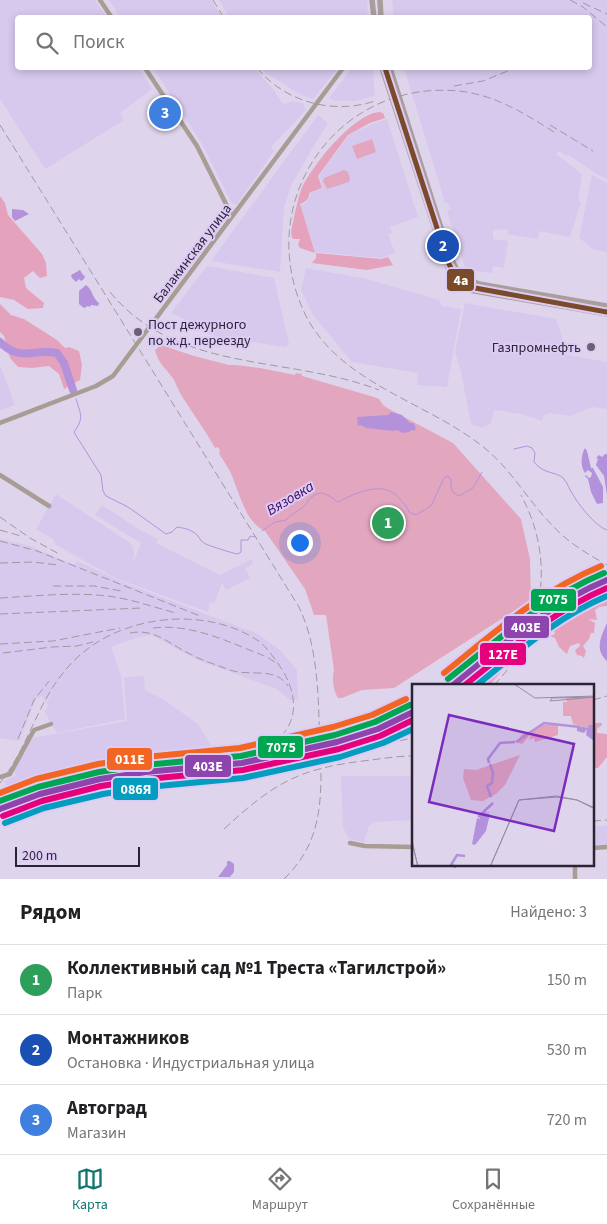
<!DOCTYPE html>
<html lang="ru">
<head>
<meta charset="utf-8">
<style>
  :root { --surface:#fff; --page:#f2f2f2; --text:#202124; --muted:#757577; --line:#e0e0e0; --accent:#0f766e }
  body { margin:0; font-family:"Source Sans 3",sans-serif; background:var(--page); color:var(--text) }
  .scale { position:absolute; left:15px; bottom:12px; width:125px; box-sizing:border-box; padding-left:5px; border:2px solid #2b2434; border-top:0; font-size:14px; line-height:18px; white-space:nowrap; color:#2b2434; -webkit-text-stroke:4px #ddcbf6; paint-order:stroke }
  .you { position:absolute; left:299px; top:542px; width:18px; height:18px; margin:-12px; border:4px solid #fff; border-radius:50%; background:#1a73e8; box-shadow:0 0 0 8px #1a73e833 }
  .badge { display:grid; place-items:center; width:32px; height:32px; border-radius:50%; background:var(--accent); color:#fff; font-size:16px; font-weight:700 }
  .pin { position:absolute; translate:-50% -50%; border:2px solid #fff; box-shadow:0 1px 5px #0006 }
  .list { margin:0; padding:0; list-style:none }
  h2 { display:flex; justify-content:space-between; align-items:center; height:65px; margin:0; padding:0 20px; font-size:21px }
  h2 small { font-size:16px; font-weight:400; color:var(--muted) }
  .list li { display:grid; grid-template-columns:32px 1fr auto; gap:15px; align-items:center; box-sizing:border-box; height:70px; padding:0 20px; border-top:1px solid var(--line) }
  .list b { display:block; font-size:19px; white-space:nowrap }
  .list p { margin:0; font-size:16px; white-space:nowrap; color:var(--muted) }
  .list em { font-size:16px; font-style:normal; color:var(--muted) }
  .icon { flex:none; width:28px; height:28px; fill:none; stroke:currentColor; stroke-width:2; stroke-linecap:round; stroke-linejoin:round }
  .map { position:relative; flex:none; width:607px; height:879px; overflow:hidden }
  .search { position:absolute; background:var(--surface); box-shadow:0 2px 8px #0003; left:15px; right:15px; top:15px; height:55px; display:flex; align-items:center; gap:12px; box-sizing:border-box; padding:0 18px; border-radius:5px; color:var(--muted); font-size:19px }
  .sheet { height:275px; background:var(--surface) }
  nav { display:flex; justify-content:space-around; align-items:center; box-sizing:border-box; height:70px; border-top:1px solid var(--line); background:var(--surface); font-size:14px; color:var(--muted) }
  nav a { display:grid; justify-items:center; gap:2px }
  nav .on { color:var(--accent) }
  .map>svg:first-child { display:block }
  .built { fill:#d7c8ee }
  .green { fill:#e2a7bf }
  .forest { fill:#e5a2bd }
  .water { fill:#b392db }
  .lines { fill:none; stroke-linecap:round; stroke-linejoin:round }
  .stream { stroke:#b392db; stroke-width:1 }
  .river { stroke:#b392db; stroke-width:8 }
  .minor { stroke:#a89c95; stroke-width:4.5 }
  .major { stroke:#aa9e9d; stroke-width:5.5 }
  .rail { stroke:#a1989e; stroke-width:1; stroke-dasharray:8 4; stroke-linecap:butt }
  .rail-1-casing { stroke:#ddcbf6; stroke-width:10 }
  .rail-2-casing { stroke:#ddcbf6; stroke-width:10 }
  .rail-3-casing { stroke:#ddcbf6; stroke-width:10 }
  .rail-4-casing { stroke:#ddcbf6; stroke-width:10 }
  .rail-5-casing { stroke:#ddcbf6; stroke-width:10 }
  .rail-1 { stroke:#8e44ad; stroke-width:6 }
  .rail-2 { stroke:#e5007d; stroke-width:6 }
  .rail-3 { stroke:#00a651; stroke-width:6 }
  .rail-4 { stroke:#049cbf; stroke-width:6 }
  .rail-5 { stroke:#f26522; stroke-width:6 }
  .tram-1-casing { stroke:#ddcbf6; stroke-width:9 }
  .tram-1 { stroke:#7a4b2a; stroke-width:5 }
  .poi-dot { fill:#6a6274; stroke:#ddcbf6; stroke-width:2 }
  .labels { text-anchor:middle; stroke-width:4; stroke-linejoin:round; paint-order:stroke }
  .street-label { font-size:14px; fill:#2b2434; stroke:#ddcbf6 }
  .poi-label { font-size:14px; fill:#2b2434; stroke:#ddcbf6; text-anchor:start }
  .water-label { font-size:15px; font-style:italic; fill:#3e0d64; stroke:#ddcbf6 }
  .inset-river { fill:none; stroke:#b392db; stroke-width:2.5 }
  .inset-road { fill:none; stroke:#968ea2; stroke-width:1 }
  .view { fill:#7b2cbf; fill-opacity:0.15; stroke:#7b2cbf; stroke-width:2.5 }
  .inset-edge { fill:none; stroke:#2b2434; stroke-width:2.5 }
  .line-badge { stroke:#ddcbf6; stroke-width:2 }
  .badge-label { font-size:14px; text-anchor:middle; font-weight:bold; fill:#fff }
</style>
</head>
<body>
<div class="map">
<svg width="607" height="879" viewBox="0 0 607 879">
  <rect width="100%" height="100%" fill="#ded5ec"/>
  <path class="built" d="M 0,0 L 95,0 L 107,17 L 18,18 L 18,68 L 139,68 L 152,89 L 120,113 L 124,120 L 45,169 L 0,99 Z
    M 109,0 L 211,0 L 222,17 L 120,17 Z
    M 219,0 L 367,0 L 368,11 L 365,18 L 229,17 Z
    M 392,0 L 607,0 L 607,179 L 598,175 L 569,155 L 567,156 L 559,151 L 556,154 L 582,174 L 578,201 L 581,202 L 570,237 L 539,231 L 538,239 L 507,234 L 508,229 L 493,230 L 493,239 L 508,241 L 504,268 L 493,266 L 492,273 L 466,270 L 447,211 L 450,209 L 448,203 L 444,203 L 444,199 L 404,68 L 590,68 L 590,18 L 394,17 Z
    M 153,68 L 254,68 L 273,89 L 283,104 L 292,101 L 302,103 L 306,110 L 271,147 L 274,151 L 237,204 L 232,204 L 201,142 Z
    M 261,68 L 338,68 L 313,99 L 299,94 L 266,73 Z
    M 352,68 L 373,68 L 375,96 L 355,101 L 335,101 L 329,98 Z
    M 318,115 L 328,123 L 312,149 L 291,186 L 284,208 L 280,272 L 211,261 Z
    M 387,119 L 418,217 L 390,227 L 392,233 L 388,234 L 395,253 L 381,258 L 315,252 L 300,205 L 306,203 L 310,196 L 310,193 L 323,189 L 319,176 L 349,135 L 370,125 Z
    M 592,175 L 607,183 L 607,252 L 595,250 L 579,238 Z
    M 207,266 L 274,278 L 289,344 L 285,347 L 214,336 L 202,332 L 202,327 L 171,313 Z
    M 306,268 L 367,279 L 439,300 L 442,306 L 461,309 L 447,387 L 417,385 L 418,373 L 352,362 L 313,315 L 301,290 Z
    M 465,303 L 556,319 L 565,345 L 563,354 L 607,362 L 607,409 L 592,407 L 571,416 L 550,413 L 544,415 L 542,421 L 522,414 L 494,410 L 491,423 L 482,428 L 471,424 L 461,372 L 455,352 Z
    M 0,365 L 15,405 L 0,411 Z
    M 56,494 L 130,543 L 134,551 L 133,563 L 141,543 L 95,515 L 102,505 L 140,530 L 158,539 L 156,543 L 220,575 L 252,559 L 253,564 L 245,568 L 250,578 L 226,590 L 222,583 L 214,604 L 210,602 L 208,612 L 115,578 L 56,545 L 53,539 L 36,529 Z
    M 0,539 L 30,546 L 74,565 L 77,561 L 122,582 L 258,634 L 280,650 L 297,670 L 298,700 L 290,700 L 277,689 L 197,660 L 152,635 L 136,638 L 111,647 L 121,675 L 125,719 L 57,733 L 44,711 L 48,707 L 47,703 L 53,691 L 46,702 L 42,696 L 36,699 L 19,741 L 0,738 Z
    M 144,676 L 145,690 L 163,699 L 198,724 L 218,757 L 135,764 L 46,784 L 10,796 L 4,781 L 16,776 L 14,769 L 32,738 L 127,721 L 124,677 Z
    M 341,776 L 413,776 L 413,820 L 375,822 L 369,826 L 364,842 L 349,839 L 343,827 Z
    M 593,826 L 607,826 L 607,845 L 593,845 Z"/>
  <path class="green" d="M 372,139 L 376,152 L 357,159 L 352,146 Z
    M 344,170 L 348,172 L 350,179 L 349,182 L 327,189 L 323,181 L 324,178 Z
    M 161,345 L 194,356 L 229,365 L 236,365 L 260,368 L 295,375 L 296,373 L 302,374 L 302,376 L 374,397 L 379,399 L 383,405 L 389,409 L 453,443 L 521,519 L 530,559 L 531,600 L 394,688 L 362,690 L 342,698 L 338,698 C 333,691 332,677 334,670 L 326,615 L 314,615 L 305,589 L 265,531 C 247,523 241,499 234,481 C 231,471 224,462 219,453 L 220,451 L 218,447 L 215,448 C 205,430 194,415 183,398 C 179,392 177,386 174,380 C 167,369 158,364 155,350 Z
    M 528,626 L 528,630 L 514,656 L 490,685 L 465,685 L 485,663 Z
    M 413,722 L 413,728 L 388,735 L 392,731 Z"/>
  <path class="forest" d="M 379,112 L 383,113 L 385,118 L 370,123 L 348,135 L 318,176 L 322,188 L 309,193 C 310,199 305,202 300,204 L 315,253 L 300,248 L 298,245 L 300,239 L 293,239 C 289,232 293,225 294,217 C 296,208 298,199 301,190 C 311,167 352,115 379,112 Z
    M 0,196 L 5,203 L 8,215 L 42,254 L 46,263 L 47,276 L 40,278 L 33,271 L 24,278 L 26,288 L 44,303 L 43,308 L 28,309 L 14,300 L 0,297 Z
    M 316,253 L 381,259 L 388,257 L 393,265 L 367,270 L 312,263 L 316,258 Z
    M 0,304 L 11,315 L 24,319 L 57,340 L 65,348 L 69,347 L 79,351 L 82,365 L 80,380 L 64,389 L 59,374 L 49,366 L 32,368 L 18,367 L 10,358 L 4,336 L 0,332 Z
    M 607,597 L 607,606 L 599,607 L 595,610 L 597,620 L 588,619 L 595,623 L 594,633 L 591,633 L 589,639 L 583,646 L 586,651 L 584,658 L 582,656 L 577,655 L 575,650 L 580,646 L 579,643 L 570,646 L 567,654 L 559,647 L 555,638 L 550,636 L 555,634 L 554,631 L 551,630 L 542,632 L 540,630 L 551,623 L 554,623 C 567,614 585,594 601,601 Z
    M 593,723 L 602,723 L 602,725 L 597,729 L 597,733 L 607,734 L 607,757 L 598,768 L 593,768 Z"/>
  <path class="water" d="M 12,209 L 23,210 L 29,214 L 15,221 L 12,217 Z
    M 80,270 L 83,275 L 85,276 L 84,279 L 81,281 L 79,279 L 76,282 L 72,278 L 71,275 Z
    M 86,285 C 93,290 92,298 99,303 L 98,306 L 91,305 L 90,307 L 88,306 L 84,308 L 79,304 L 79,291 Z
    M 391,412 L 402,415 L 410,423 L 413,423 L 416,428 L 414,431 L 411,430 L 409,432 L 402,433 L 397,430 L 393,431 L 366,428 L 361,425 L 358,426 L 357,417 L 388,415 Z
    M 585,448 L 587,451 L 591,468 L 593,468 L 603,487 L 603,503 L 597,504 L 591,492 L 588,479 L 585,476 L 586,475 L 589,478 L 591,477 L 592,473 L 588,470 L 585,473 C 580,467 581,454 585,448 Z
    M 605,454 L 607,454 L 607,495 L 604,476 L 596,465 L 598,459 L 596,458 L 599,455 L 602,457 Z
    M 607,623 L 607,661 C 594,649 601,637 607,623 Z
    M 227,861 L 230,861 L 234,864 L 234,872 L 230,877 L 218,877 L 227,865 Z"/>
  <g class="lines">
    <path class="stream" d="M 76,399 C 81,415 84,418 74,432 L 75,434 L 101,475 L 103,491 L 106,496 L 128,507 L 166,534 L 172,532 L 177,527 C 183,528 190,529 196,534 C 199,536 200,541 204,543 C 206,545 235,554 238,554 L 241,552 L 241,540 L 248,540 L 250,536 L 255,537
      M 514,449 L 527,446 L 532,448 L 535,453 L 534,462 C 544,475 557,471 564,479 C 568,484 569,489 572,493 C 578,504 595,526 607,530
      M 262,531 L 275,522 L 286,520 C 292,513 299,511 305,505 C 308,502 309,498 313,496 C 323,489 330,497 338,502 C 356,493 384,479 400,499 C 404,504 407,506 409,512 L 416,515 L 431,506 L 444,478 L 448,476 L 451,480 C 451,488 450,492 459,496 L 473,488 L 482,472"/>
    <path class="river" d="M 0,342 C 21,363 33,348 57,353 L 64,363 L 73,390"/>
    <path class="minor" d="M 100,0 L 112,18
      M 145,68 L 197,146 L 232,216
      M 0,423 L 96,386 L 113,376 L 343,68
      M 0,475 L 49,506
      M 0,777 L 10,774 L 34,730 L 51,724
      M 350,843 L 365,846 L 413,847
      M 593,848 L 607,847
      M 575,865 L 575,879"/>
    <path class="major" d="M 372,0 L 374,18
      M 380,0 L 381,18
      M 382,68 L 446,262 C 450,275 456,285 469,290 L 607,314
      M 390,68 L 449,253 C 455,269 461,279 479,284 L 607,306"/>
    <path class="rail" d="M 213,0 L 224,18
      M 570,0 L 583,7 L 607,27
      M 583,3 L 607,14
      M 257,68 C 285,102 333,115 375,101
      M 454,86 L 483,81 L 515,68
      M 0,125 L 299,607 C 319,649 318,698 320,744
      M 550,125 L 593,151
      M 554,132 C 524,113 495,95 459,91 C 336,79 252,203 305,314 C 340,385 430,402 487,450 C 513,472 529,502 553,526 C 568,543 588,554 607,565
      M 110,292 C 177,374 289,355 379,390
      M 0,517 L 30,538 L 59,554
      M 0,530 L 21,536
      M 0,541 L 37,551 L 200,616
      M 0,563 L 33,562 L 58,565
      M 53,586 L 94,586 L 121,591
      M 0,598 C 35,596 73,592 108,596 C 131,599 153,607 176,613
      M 0,614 L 142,608
      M 153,628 C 192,623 231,643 267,657 L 276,663
      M 130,633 C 155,628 169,644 190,654 C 203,661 217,665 230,670 C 250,677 275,666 288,686
      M 0,644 L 53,641 L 120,628
      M 3,653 L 52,647 L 77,646 L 93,642
      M 494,685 C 545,633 556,560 521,495
      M 593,700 L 607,696
      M 18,739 L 34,700 L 49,681
      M 388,743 L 413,738
      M 233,764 L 283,759 L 413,730
      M 0,783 C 33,741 38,692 80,655 C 125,615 205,606 257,640 C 265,645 271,654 277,662 C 297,689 303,724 271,744
      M 593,821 L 607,820
      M 224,829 C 273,784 297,769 363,761 C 380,759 396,756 413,756
      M 284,879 C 316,848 321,815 321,772"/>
    <g class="rail-1-casing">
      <path id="rail-1" d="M 453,685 C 503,645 547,605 607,580
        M 0,809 L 40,794 L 100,779 L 146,772 L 242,763 L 337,742 L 378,729 L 413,712"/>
    </g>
    <g class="rail-2-casing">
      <path id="rail-2" d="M 465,685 C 510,649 553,611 607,588
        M 3,816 L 42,801 L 101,786 L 147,779 L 243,770 L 339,749 L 380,736 L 413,720"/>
    </g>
    <g class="rail-3-casing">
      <path id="rail-3" d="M 448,679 C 499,639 544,598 604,573
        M 0,801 L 38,787 L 99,772 L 145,765 L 241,756 L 335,735 L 375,722 L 410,705"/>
    </g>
    <g class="rail-4-casing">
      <path id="rail-4" d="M 477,685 C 518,652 557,617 607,596
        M 5,823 L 44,808 L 103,794 L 148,787 L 243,778 L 340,757 L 383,743 L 413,729"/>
    </g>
    <g class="rail-5-casing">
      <path id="rail-5" d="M 444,673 C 495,632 539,592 601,566
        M 0,793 L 36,779 L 98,764 L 145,757 L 240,748 L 333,727 L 372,715 L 406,699"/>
    </g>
    <use href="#rail-1" class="rail-1"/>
    <use href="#rail-2" class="rail-2"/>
    <use href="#rail-3" class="rail-3"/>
    <use href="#rail-4" class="rail-4"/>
    <use href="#rail-5" class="rail-5"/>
    <g class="tram-1-casing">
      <path id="tram-1" d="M 385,68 L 448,262 C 454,275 461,283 475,288 L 607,312"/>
    </g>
    <use href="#tram-1" class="tram-1"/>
  </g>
  <g class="poi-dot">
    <circle cx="138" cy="332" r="5"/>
    <circle cx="591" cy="347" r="5"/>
  </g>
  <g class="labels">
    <g class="street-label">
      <text transform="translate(192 253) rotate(-53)" y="5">Балакинская улица</text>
    </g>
    <g class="poi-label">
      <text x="148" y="329">Пост дежурного<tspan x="148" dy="16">по ж.д. переезду</tspan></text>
      <text x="581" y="352" text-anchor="end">Газпромнефть</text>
    </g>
    <g class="water-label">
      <text transform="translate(290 498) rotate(-31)" y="5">Вязовка</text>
    </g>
  </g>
  <g transform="translate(412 684)">
    <rect width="182" height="182" fill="#ded5ec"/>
    <path d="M 154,14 L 182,14 L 182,40 L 175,44 L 161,40 L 159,32 L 151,32 L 151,18 L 155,18 ZM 108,71 L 93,101 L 84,110 L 71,117 L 59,116 L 51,94 L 52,85 L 64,86 Z" fill="#e2a7bf"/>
    <path d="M 141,40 L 146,42 L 146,51 L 123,58 L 122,54 L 117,56 L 119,50 L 110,60 L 106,59 L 109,51 L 130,41 Z" fill="#e5a2bd"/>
    <path d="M 177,41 L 182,41 L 182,57 L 174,51 L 175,45 L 172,49 L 165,47 L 165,42 L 176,44 ZM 79,128 L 74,130 L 78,130 L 74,147 L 63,161 L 60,160 L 65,134 L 68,135 L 67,131 L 71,129 Z" fill="#b392db"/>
    <path class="inset-river" d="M 104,58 L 132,39 L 168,43M 77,79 L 76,75 L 88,59 L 103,58M 78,80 L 81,89 L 80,99 L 75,102 L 79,113M 66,133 L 81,119M 44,183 L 39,181 L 45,171 L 53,172"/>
    <path class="inset-road" d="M 102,0 L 123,14 L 183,12M 183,13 L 140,14 L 138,17 L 183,13M 0,157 L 6,183M 0,158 L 6,183M 78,183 L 107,116 L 144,112 L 165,116 L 183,124M 78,183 L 107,116 L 145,113 L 165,116 L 183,125"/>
    <path class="view" d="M 37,31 L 162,60 L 142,147 L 17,118 Z"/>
    <rect width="182" height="182" class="inset-edge"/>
  </g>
  <g class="line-badge">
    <rect x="446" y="268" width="29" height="24" rx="5" fill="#7a4b2a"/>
    <rect x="530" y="588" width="47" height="24" rx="5" fill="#00a651"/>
    <rect x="503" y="615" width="47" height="24" rx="5" fill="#8e44ad"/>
    <rect x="479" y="642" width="48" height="24" rx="5" fill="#e5007d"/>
    <rect x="257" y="735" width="47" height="24" rx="5" fill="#00a651"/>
    <rect x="106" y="747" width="47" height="24" rx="5" fill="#f26522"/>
    <rect x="184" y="754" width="48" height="24" rx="5" fill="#8e44ad"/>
    <rect x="112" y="777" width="47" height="24" rx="5" fill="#049cbf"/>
  </g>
  <g class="badge-label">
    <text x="461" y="285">4а</text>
    <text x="553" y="604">7075</text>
    <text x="526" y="632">403Е</text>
    <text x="503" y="659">127Е</text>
    <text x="281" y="752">7075</text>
    <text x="130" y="764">011Е</text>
    <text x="208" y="771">403Е</text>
    <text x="136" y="794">086Я</text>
  </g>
</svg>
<div class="scale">200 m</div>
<div class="you"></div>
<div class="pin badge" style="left:388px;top:523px;background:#2e9e5b">1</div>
<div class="pin badge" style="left:443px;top:246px;background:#1a4fb4">2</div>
<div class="pin badge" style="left:165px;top:113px;background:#3f7fe0">3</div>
<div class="search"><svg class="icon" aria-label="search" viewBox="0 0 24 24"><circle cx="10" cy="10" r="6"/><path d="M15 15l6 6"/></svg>Поиск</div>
</div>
<section class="sheet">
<h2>Рядом<small>Найдено: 3</small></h2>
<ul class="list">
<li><span class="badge" style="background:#2e9e5b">1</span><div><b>Коллективный сад №1 Треста «Тагилстрой»</b><p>Парк</p></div><em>150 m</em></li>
<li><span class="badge" style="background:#1a4fb4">2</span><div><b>Монтажников</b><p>Остановка · Индустриальная улица</p></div><em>530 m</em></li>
<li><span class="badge" style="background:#3f7fe0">3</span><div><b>Автоград</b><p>Магазин</p></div><em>720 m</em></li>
</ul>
</section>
<nav>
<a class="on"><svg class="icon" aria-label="map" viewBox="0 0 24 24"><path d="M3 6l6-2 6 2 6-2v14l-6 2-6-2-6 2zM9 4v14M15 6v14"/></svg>Карта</a>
<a><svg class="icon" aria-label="directions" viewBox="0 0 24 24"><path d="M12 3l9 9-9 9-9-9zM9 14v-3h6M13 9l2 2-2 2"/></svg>Маршрут</a>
<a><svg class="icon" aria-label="saved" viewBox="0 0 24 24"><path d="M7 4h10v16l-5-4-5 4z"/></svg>Сохранённые</a>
</nav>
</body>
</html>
